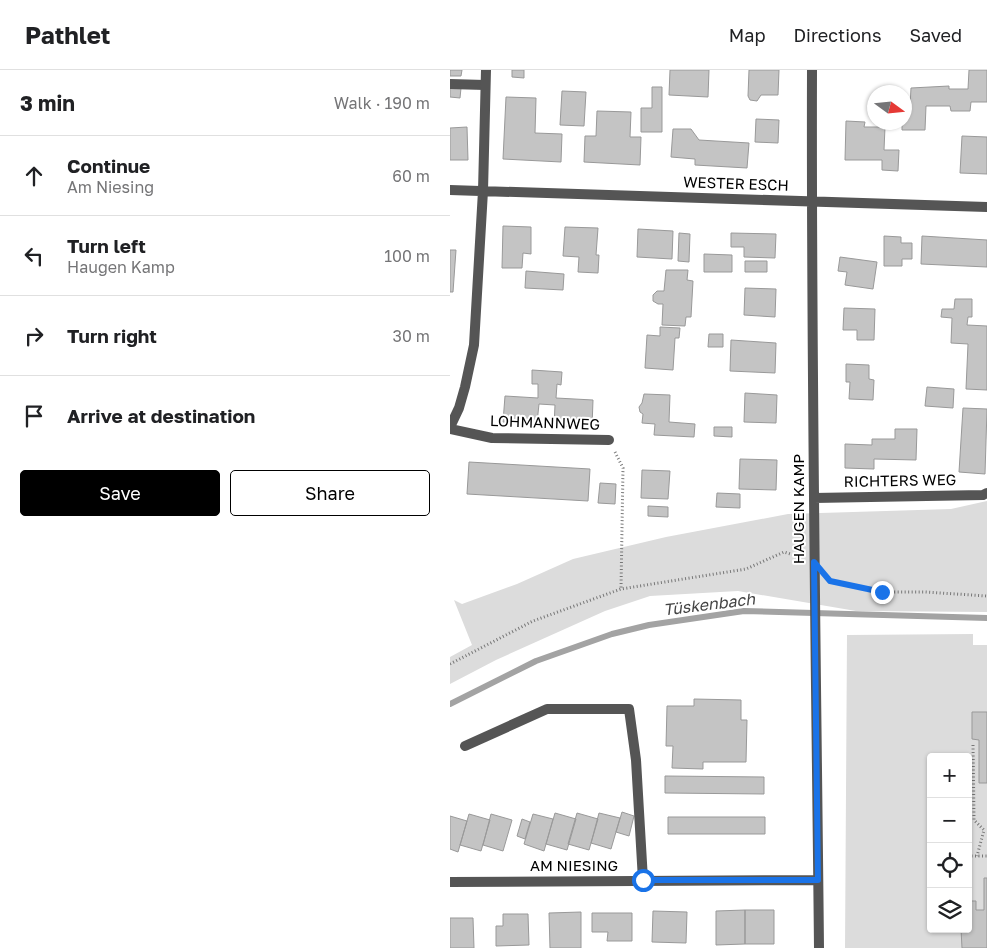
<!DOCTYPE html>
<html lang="en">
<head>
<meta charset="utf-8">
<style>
  :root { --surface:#fff; --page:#f2f2f2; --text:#202124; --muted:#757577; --line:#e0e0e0; --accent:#000 }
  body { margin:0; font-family:"Golos Text",sans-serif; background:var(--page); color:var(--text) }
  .controls { position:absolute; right:15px; bottom:15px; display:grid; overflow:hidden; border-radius:5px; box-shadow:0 1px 4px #0004 }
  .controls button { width:45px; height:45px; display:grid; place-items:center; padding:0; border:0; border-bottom:1px solid var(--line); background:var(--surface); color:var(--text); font:25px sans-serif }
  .compass { position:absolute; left:417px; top:15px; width:45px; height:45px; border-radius:50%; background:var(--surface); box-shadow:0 1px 4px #0004; rotate:105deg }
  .stop { position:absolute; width:15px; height:15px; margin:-11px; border:4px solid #1a73e8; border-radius:50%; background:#fff }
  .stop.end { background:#1a73e8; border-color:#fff; box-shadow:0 1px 5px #0008 }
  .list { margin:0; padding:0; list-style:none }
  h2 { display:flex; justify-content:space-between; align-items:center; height:65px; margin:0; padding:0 20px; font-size:21px }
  h2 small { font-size:16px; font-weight:400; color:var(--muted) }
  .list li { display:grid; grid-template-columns:32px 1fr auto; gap:15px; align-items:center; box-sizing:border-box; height:80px; padding:0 20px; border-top:1px solid var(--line) }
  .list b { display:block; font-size:19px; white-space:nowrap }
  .list p { margin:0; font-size:16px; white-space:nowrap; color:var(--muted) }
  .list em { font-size:16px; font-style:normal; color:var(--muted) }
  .actions { display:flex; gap:10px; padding:15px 20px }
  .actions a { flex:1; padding:11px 0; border:1px solid var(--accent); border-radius:5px; text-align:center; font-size:18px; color:var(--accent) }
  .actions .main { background:var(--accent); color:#fff }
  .icon { flex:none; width:28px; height:28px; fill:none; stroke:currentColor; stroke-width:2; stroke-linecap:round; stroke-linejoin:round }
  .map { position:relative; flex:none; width:537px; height:878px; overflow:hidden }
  header { display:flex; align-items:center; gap:30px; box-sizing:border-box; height:70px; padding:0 25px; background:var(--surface); border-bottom:1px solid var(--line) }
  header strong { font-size:24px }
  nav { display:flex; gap:28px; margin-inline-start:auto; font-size:18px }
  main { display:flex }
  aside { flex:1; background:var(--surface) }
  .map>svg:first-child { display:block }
  .green { fill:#dcdcdc; fill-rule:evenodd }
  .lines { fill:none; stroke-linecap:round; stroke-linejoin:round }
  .stream { stroke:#a3a3a3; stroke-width:6 }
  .building { fill:#c4c4c4; stroke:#999 }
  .path { stroke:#777; stroke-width:3; stroke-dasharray:1 2.5; stroke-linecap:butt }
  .service { stroke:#555; stroke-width:10 }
  .minor { stroke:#555; stroke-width:10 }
  .route { stroke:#1a73e8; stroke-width:6 }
  .labels { text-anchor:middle; stroke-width:4; stroke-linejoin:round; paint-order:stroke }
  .street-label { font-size:15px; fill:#000; stroke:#fff }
  .water-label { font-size:16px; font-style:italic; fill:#444; stroke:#fff }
</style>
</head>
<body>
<header>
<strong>Pathlet</strong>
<nav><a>Map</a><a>Directions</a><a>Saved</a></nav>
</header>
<main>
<aside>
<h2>3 min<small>Walk · 190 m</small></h2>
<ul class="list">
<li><svg class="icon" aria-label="ahead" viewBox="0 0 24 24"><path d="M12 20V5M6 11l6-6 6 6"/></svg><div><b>Continue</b><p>Am Niesing</p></div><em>60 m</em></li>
<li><svg class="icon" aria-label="left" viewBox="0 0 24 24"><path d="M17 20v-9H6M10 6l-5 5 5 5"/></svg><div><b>Turn left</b><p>Haugen Kamp</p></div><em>100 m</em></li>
<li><svg class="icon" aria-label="right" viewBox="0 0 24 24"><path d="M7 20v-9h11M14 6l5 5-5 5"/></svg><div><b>Turn right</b></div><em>30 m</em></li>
<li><svg class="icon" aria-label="arrive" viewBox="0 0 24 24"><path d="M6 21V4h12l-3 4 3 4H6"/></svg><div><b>Arrive at destination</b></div></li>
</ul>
<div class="actions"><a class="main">Save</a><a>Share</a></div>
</aside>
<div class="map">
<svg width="537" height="878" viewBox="0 0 537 878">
  <rect width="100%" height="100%" fill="#fff"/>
  <path class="green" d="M 537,431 L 537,542 L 406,541 L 288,521 L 200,526 L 155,541 L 46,590 L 0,614 L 0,587 L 22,575 L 4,530 L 12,534 L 67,514 L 123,489 L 216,467 L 338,444 L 501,439 Z
    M 523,564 L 523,575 L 537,575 L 537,878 L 395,878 L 397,565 ZM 481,687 L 518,687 L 518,859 L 481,859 Z"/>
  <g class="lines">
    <path class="stream" d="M 0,634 L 86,591 L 162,564 L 199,555 L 294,541 L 537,548"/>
  </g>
  <path class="building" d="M 0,0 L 12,0 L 11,6 L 0,6 Z
    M 62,0 L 74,0 L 74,8 L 62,7 Z
    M 220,0 L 259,0 L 258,27 L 219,25 Z
    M 299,0 L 329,0 L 328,25 L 311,25 L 307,31 L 300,30 L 298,26 Z
    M 519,0 L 537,0 L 537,32 L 521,32 L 520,41 L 501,41 L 500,36 L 476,36 L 475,60 L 452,60 L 452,52 L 454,52 L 454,37 L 460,36 L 461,18 L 499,16 L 499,19 L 518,19 Z
    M 0,17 L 11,18 L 10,28 L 0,27 Z
    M 202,17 L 212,17 L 212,62 L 191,62 L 191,38 L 202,38 Z
    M 112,21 L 136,22 L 134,56 L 110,55 Z
    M 56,27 L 86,28 L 85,63 L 112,64 L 111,92 L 53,89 Z
    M 147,41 L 181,42 L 180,67 L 191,67 L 190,95 L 134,92 L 135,66 L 146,66 Z
    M 306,49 L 329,50 L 328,73 L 305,72 Z
    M 396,51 L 415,52 L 414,57 L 435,57 L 434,80 L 449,80 L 448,101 L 432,100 L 432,90 L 395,90 Z
    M 17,57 L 18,90 L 0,90 L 0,58 Z
    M 223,59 L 241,59 L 249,70 L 299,73 L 297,98 L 245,95 L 245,89 L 221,87 Z
    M 512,66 L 537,67 L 537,104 L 510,103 Z
    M 53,156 L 81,157 L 81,184 L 73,183 L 72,198 L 52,198 Z
    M 115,157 L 148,158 L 146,185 L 149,185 L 148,203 L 128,202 L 129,187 L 113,186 Z
    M 188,159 L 223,161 L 222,189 L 187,187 Z
    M 229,163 L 240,164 L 239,192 L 228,191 Z
    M 281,163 L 326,164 L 325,188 L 294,187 L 294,177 L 281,177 Z
    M 434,166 L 451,167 L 451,173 L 462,173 L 462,189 L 452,189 L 452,196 L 434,196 Z
    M 472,166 L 537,170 L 537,197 L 471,194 Z
    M 0,180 L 6,180 L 3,222 L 0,222 Z
    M 254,184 L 282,185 L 282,202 L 254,202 Z
    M 390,187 L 427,192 L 423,219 L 395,215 L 397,202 L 388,201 Z
    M 295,191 L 317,191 L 317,202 L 295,202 Z
    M 216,200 L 238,200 L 237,210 L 243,211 L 241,247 L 236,247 L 235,256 L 212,255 L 213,234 L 208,234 L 203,231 L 203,225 L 207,221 L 214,221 Z
    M 76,201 L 114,204 L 113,220 L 75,218 Z
    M 295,218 L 326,219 L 325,247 L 294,245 Z
    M 505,229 L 522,229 L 522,247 L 518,247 L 517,255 L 537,256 L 537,320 L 516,319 L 518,274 L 501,273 L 502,248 L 491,247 L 492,239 L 504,239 Z
    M 394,238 L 425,239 L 424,270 L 407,270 L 407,260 L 393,260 Z
    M 210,257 L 230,258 L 229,268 L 225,268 L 223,300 L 195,298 L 197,265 L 210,266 Z
    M 259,264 L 273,264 L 273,277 L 258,277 Z
    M 281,270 L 326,273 L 325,303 L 280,301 Z
    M 396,294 L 419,295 L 419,309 L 424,310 L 423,330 L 399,329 L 400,312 L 396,312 Z
    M 82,300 L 112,302 L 111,315 L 107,314 L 106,328 L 143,330 L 142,357 L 104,356 L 105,335 L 89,334 L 87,353 L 53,352 L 55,326 L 88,328 L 88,314 L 82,314 Z
    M 477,317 L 504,319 L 503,338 L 475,336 Z
    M 295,323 L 327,325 L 326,353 L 294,352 Z
    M 194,324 L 220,325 L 219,352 L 245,354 L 244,367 L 204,365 L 205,354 L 192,353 L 193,344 L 190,342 L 189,337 L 192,333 Z
    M 513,338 L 537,339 L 535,404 L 509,402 Z
    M 264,357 L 282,357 L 282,367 L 264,366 Z
    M 445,359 L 467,359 L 466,390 L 424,389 L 424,399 L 395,398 L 395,374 L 422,375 L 422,369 L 445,369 Z
    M 290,389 L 327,390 L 326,420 L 289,419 Z
    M 19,392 L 140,399 L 138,431 L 17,424 Z
    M 192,400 L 220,401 L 218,429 L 191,428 Z
    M 150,413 L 166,414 L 165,434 L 148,433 Z
    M 267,423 L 290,424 L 290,438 L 266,437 Z
    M 198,436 L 218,437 L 218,447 L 198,446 Z
    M 244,629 L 291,630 L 291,650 L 297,650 L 296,692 L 253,692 L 253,699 L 222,698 L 223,676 L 216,676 L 217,636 L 244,636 Z
    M 522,642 L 537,642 L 537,713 L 529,713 L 529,670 L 522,669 Z
    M 215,706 L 314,707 L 314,724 L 215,723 Z
    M 172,742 L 184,746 L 179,766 L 166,762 Z
    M 105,743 L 126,749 L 117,780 L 96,774 Z
    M 127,743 L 148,749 L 139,780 L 118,774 Z
    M 149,743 L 170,748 L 161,779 L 141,773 Z
    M 19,744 L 40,750 L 31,781 L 10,775 Z
    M 41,744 L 62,750 L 53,781 L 33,775 Z
    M 83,744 L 103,749 L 94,781 L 74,774 Z
    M 0,746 L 17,751 L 8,782 L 0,779 Z
    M 218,747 L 315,747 L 315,764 L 218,764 Z
    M 72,749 L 80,752 L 75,769 L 67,766 Z
    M 534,808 L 537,808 L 537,878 L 512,878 L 511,859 L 518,859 L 518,831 L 526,831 L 526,840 L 534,840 Z
    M 295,840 L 295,874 L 266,875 L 266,841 Z
    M 295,840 L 324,840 L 324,874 L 295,874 Z
    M 203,841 L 237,842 L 236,873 L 202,872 Z
    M 131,842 L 131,878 L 100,878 L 99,843 Z
    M 142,843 L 182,843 L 182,871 L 157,871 L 158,862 L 142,862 Z
    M 53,844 L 78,844 L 79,875 L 46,876 L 46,856 L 53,856 Z
    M 0,848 L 23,848 L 24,878 L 0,878 Z"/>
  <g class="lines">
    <path class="path" d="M 165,382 L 173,398 L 171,519
      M 379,510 L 432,522 L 475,522 L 537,526
      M 0,594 L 83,551 L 171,519 L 296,499 L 334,482 L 350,487
      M 523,675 L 524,750 L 534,760 L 527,786
      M 518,786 L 537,786"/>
    <path class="service" d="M 0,14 L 35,15
      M 15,676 L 97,639 L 179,639 L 186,690 L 193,810"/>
    <path class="minor" d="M 362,0 C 361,293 366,585 369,878
      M 0,120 L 537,137
      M 0,357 L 9,338 L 15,317 L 24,275 L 33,121 L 36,0
      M 0,359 L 42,368 L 159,370
      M 364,428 L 533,425 L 537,423
      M 0,812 L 368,810"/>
  </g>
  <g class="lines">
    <path class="route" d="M 193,810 L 368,810 L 364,492 L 380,511 L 432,522"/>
  </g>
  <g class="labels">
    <g class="street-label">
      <text transform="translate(286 114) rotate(2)" y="5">WESTER ESCH</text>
      <text transform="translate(95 353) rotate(2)" y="5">LOHMANNWEG</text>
      <text transform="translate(450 411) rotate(-1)" y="5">RICHTERS WEG</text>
      <text transform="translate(349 439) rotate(-90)" y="5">HAUGEN KAMP</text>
      <text x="124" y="801">AM NIESING</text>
    </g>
    <g class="water-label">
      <text transform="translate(259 534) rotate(-7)" y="6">Tüskenbach</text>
    </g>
  </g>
</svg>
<div class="controls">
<button>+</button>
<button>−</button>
<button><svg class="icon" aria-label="locate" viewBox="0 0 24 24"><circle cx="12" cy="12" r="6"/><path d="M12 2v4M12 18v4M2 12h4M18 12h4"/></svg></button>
<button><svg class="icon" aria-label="layers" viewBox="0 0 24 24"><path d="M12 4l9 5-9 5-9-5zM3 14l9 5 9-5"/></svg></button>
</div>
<svg class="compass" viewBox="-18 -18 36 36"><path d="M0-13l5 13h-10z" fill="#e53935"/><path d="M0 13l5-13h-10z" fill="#757577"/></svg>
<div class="stop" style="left:193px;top:810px"></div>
<div class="stop end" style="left:432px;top:522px"></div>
</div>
</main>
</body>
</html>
